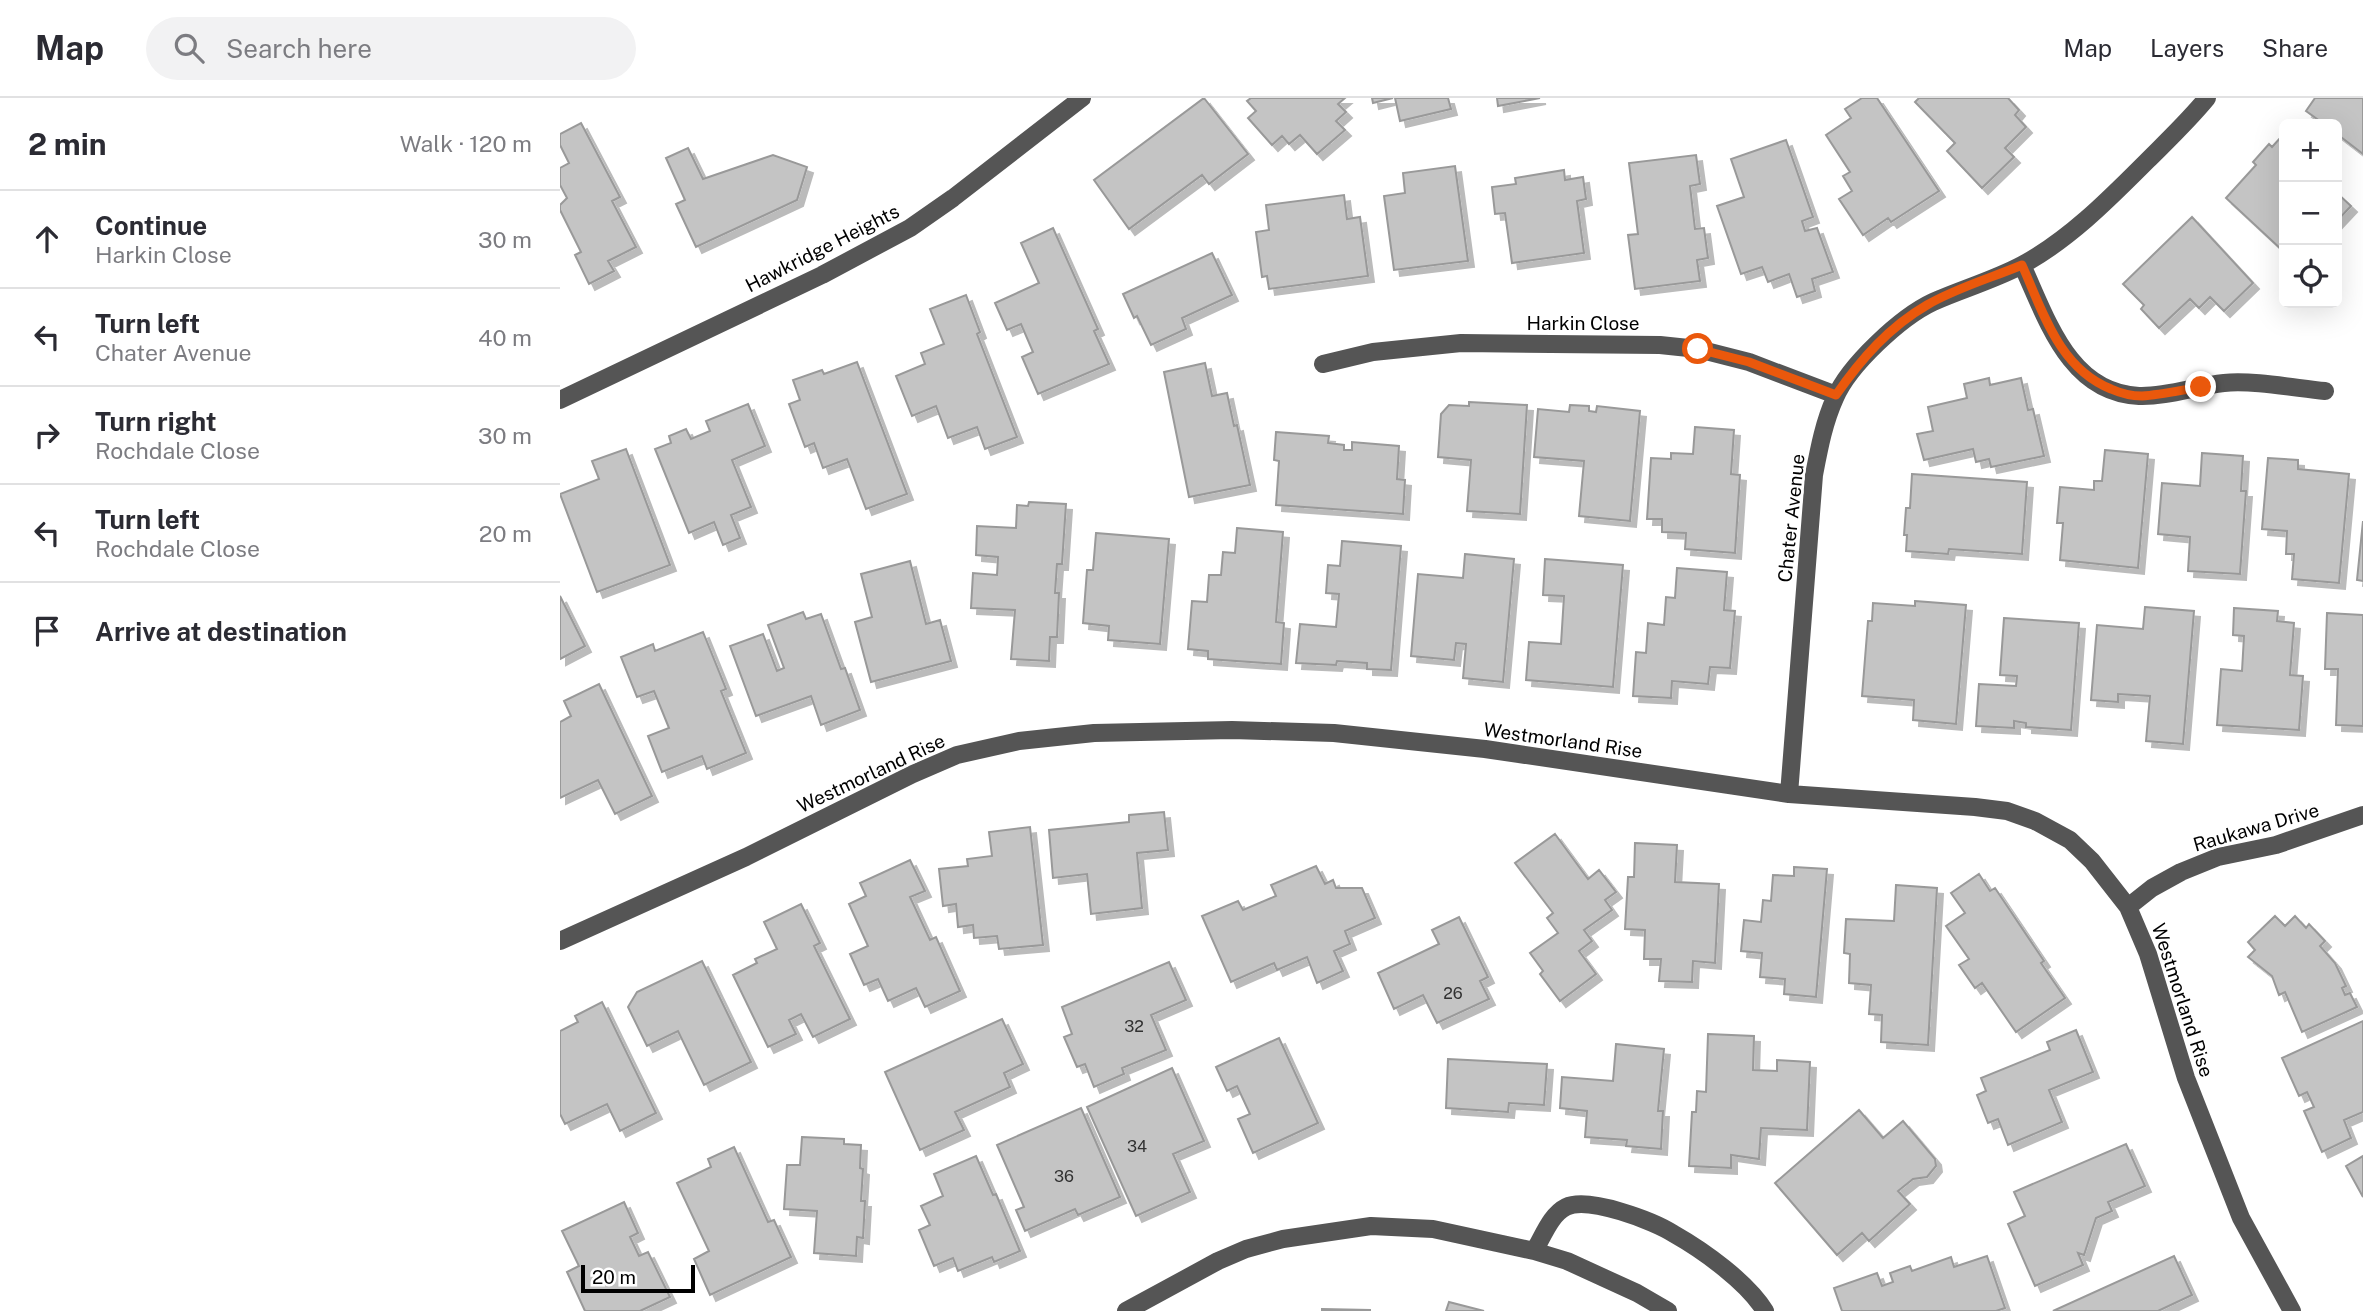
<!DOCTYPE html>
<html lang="en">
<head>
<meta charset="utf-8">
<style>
  :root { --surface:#fff; --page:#f2f2f3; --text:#2b2b33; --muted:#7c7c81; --line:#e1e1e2 }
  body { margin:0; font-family:"Public Sans",sans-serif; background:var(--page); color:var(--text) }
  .controls { position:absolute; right:21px; top:21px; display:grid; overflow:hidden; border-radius:10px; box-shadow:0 7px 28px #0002 }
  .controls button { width:63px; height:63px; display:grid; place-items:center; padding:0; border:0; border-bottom:2px solid var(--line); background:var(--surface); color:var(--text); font:35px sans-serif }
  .scale { position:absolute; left:21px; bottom:18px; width:114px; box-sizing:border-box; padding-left:7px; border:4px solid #000; border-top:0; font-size:19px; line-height:24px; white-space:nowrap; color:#000; -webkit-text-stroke:5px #fff; paint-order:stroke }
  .stop { position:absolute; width:21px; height:21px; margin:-16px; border:5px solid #ea580c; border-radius:50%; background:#fff }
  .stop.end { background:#ea580c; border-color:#fff; box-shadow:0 2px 7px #0008 }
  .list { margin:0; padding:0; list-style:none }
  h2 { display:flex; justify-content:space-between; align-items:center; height:91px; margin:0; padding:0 28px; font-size:30px }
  h2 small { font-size:23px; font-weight:400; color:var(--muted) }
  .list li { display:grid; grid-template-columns:46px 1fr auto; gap:21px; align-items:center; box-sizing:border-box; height:98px; padding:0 28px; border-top:2px solid var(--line) }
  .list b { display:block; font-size:26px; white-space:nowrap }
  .list p { margin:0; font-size:23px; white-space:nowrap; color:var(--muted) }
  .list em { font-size:23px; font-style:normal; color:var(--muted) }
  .icon { flex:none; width:38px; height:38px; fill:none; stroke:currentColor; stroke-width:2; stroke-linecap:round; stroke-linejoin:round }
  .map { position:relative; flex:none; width:1803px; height:1213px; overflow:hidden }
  header { display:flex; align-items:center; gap:42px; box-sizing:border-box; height:98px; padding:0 35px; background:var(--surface); border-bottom:2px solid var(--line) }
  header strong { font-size:33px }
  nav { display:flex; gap:38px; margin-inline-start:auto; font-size:24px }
  .search { width:490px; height:63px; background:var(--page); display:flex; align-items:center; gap:18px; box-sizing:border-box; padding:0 24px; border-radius:38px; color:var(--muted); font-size:26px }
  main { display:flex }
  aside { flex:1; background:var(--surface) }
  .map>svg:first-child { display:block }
  .building { fill:#c4c4c4; stroke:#999; stroke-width:2; filter:url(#shadow) }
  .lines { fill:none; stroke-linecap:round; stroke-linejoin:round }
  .minor { stroke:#555; stroke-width:18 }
  .route { stroke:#ea580c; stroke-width:9 }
  .labels { text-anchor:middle; stroke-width:5; stroke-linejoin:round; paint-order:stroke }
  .number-label { font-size:16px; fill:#313131 }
  .street-label { font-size:19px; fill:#000; stroke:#fff }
</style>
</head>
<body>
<header>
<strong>Map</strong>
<div class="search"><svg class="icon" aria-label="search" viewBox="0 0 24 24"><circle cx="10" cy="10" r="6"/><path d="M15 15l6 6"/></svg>Search here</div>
<nav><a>Map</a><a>Layers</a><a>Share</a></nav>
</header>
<main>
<aside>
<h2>2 min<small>Walk · 120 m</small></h2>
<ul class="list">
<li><svg class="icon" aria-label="ahead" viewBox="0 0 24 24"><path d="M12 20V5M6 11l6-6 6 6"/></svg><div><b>Continue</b><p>Harkin Close</p></div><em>30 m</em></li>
<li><svg class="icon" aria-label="left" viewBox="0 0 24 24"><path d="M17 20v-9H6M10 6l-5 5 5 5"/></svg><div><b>Turn left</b><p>Chater Avenue</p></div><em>40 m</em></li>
<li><svg class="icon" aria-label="right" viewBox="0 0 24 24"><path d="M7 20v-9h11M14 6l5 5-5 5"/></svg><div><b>Turn right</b><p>Rochdale Close</p></div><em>30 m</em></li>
<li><svg class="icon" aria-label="left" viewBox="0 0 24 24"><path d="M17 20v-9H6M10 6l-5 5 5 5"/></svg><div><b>Turn left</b><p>Rochdale Close</p></div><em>20 m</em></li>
<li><svg class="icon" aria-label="arrive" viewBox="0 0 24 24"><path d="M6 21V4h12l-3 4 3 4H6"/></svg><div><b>Arrive at destination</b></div></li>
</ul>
</aside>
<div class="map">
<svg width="1803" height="1213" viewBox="0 0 1803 1213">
  <defs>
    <filter id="shadow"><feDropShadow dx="6" dy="6" stdDeviation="0" flood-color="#0004"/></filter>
  </defs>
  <rect width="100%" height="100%" fill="#fff"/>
  <path class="building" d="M 644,0 L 688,56 L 649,86 L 642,77 L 569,131 L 534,82 Z
    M 691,0 L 785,0 L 778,6 L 786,14 L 776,23 L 785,32 L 757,56 L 740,37 L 729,46 L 722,38 L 712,47 L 688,20 L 696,13 L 687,3 Z
    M 812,0 L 833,0 L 813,5 Z
    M 835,0 L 888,0 L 891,11 L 840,23 Z
    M 937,0 L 980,0 L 938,8 Z
    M 1302,0 L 1317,0 L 1379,93 L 1331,124 L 1328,120 L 1303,137 L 1279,101 L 1292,93 L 1283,78 L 1290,74 L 1266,37 L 1291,20 L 1285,11 Z
    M 1359,0 L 1448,0 L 1459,12 L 1455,17 L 1466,29 L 1445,50 L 1454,59 L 1422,90 L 1387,53 L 1395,45 L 1355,4 Z
    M 1755,0 L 1803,0 L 1803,56 L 1777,36 L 1777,26 L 1764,26 L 1746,13 Z
    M 21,25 L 60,99 L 52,103 L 76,149 L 48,163 L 54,173 L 29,186 L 15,157 L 21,154 L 0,112 L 0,107 L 7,100 L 0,87 L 0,70 L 9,65 L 0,47 L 0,36 Z
    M 1722,38 L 1724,40 L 1723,153 L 1666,100 L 1696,67 L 1693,64 L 1709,46 L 1712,49 Z
    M 1226,42 L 1253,119 L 1242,123 L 1245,133 L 1257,130 L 1273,174 L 1252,181 L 1255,193 L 1237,199 L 1229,176 L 1208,184 L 1202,169 L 1181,176 L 1157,108 L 1184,99 L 1171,61 Z
    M 128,50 L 143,81 L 213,57 L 247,69 L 237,102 L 136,149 L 116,106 L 125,102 L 106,60 Z
    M 1136,57 L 1140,86 L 1130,88 L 1135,131 L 1144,130 L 1148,160 L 1137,162 L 1140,183 L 1075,191 L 1068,137 L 1078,136 L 1069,65 Z
    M 895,68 L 908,163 L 834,172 L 824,98 L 845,95 L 843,75 Z
    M 1004,72 L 1005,82 L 1023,79 L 1026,101 L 1017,103 L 1024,155 L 952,165 L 945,115 L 935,116 L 932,89 L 956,86 L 955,80 Z
    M 1777,95 L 1791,108 L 1777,123 Z
    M 784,97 L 787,121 L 800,119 L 808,178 L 709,191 L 707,178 L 702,179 L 696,134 L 709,132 L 706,107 Z
    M 1632,119 L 1693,185 L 1664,213 L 1650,199 L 1639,210 L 1630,201 L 1599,230 L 1581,211 L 1584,207 L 1563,186 Z
    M 493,130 L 538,231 L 534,233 L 549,266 L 478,296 L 462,259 L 473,254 L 461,226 L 447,232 L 435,205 L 479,185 L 461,145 Z
    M 652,155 L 672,197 L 622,220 L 626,231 L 591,247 L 577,218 L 574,220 L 563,196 Z
    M 406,197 L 420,234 L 417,236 L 457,339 L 425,351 L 417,329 L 388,340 L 376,308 L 352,318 L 336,278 L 365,266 L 361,255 L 384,246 L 370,211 Z
    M 297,264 L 347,396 L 306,411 L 287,361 L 263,370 L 254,345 L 245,349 L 229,306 L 240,302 L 233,282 L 262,272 L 264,276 Z
    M 645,265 L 652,298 L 667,295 L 674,328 L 677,327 L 690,387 L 629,399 L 604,274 Z
    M 1429,280 L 1430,287 L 1461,280 L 1468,312 L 1473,311 L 1484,358 L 1431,369 L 1429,361 L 1416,364 L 1413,351 L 1364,362 L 1357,336 L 1373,333 L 1368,309 L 1407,300 L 1404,286 Z
    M 909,304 L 967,307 L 960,416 L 907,413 L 911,362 L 878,359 L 881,316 L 889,307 L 909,308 Z
    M 188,306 L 205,348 L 172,362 L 191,409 L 171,417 L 180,440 L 163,447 L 154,424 L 129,435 L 95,351 L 111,345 L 109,338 L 126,331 L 131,341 L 150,333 L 146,323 Z
    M 1010,307 L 1029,308 L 1029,313 L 1036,314 L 1037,308 L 1080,313 L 1070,423 L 1019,418 L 1024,363 L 974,359 L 978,311 L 1009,314 Z
    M 1135,329 L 1174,332 L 1171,376 L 1180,377 L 1175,455 L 1125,451 L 1126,435 L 1102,434 L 1102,421 L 1087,421 L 1091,360 L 1111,361 L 1111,355 L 1133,356 Z
    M 716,334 L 769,338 L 768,345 L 784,347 L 784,352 L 792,352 L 792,344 L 839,348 L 837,381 L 845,382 L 843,416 L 716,407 L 719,363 L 714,362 Z
    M 66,351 L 110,467 L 37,494 L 0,396 L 39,381 L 32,363 Z
    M 1545,352 L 1588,356 L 1578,470 L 1500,462 L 1503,425 L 1497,425 L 1500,389 L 1534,392 L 1534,383 L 1542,383 Z
    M 1642,355 L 1683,358 L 1681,393 L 1686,393 L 1680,476 L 1628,473 L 1630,439 L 1598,436 L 1602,385 L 1640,388 Z
    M 1708,360 L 1738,362 L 1738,371 L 1789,376 L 1779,485 L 1732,481 L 1734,456 L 1726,456 L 1727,433 L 1702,431 Z
    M 1352,376 L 1467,384 L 1462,456 L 1389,451 L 1388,456 L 1346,453 L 1347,437 L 1344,437 L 1346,410 L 1350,410 Z
    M 469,404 L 506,406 L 502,466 L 497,466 L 495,495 L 499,495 L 497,539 L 490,539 L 489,563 L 451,561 L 455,512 L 411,510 L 413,475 L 437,477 L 438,459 L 416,457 L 417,428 L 456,430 L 457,407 L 468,408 Z
    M 1803,423 L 1803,483 L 1797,482 Z
    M 677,430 L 723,434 L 716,524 L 724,525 L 721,566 L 648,561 L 648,553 L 628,551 L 632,503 L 647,504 L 649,477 L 661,477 L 663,454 L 675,455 Z
    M 536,435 L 609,441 L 600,546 L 548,542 L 549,528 L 523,525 L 527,472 L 533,472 Z
    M 782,443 L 841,448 L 831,572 L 807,571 L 807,565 L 777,563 L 776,567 L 736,565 L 740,526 L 776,529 L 779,496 L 766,495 L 768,467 L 780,468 Z
    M 905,456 L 954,461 L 943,584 L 903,580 L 906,546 L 896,545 L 894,562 L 851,558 L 858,476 L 903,480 Z
    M 985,461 L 1063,467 L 1053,589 L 966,582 L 969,544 L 1001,546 L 1004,498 L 983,497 Z
    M 350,463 L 366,526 L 380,522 L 391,563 L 311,584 L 295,524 L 312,519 L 301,476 Z
    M 1117,470 L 1167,474 L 1164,512 L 1175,513 L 1170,570 L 1150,569 L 1148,586 L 1112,583 L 1111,600 L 1073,598 L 1076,554 L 1086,555 L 1088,525 L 1104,527 L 1106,499 L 1115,500 Z
    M 0,498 L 25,548 L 0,561 Z
    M 1355,503 L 1406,507 L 1396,626 L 1353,622 L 1354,602 L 1302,598 L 1308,523 L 1312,523 L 1313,505 L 1355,508 Z
    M 1585,509 L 1634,513 L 1623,646 L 1586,643 L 1590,598 L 1558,596 L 1558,604 L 1531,602 L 1537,527 L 1583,531 Z
    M 1674,510 L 1718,513 L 1717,523 L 1734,525 L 1730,577 L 1743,578 L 1739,632 L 1657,627 L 1661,571 L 1682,573 L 1684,538 L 1673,537 Z
    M 243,514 L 246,521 L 261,516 L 281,571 L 285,570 L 300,612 L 261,627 L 251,598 L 196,618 L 170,548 L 203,536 L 217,573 L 224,570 L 208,527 Z
    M 1767,515 L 1803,517 L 1803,628 L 1776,627 L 1778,571 L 1765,571 Z
    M 1444,520 L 1519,525 L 1511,632 L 1466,629 L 1466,625 L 1454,623 L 1454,630 L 1416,628 L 1419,586 L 1456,588 L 1457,578 L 1440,577 Z
    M 143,534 L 166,591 L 161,593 L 186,655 L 147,671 L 142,658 L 102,674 L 88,638 L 109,630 L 94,593 L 77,599 L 61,559 L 93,546 L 95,553 Z
    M 39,586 L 92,698 L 55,716 L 38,682 L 0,700 L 0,624 L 11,618 L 4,603 Z
    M 604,714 L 608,752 L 577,755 L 582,810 L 531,816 L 527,776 L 493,780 L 489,732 L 569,724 L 569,717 Z
    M 470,729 L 483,847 L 439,851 L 437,838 L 414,840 L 413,827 L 398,829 L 396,806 L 383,808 L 379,771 L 408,768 L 407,761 L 432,758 L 429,734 Z
    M 995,736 L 1028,781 L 1039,772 L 1056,794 L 1045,802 L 1052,812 L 1024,832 L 1032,843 L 1019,853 L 1036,876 L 1000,903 L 980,876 L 983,873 L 970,855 L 998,835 L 987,820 L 993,815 L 955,765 Z
    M 1075,745 L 1117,747 L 1115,784 L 1159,786 L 1155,865 L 1133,863 L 1132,884 L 1099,883 L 1101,861 L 1084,861 L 1085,832 L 1065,831 L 1068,779 L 1074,779 Z
    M 350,762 L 365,793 L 350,799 L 370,842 L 376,839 L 400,893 L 365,909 L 356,890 L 328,903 L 318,881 L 304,887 L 290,856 L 308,848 L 289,806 L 306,798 L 300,785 Z
    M 756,768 L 765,786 L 773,782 L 776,790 L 802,790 L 815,820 L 785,833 L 790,846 L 774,853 L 783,873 L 757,885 L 747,859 L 717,872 L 714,865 L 671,884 L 642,818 L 678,803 L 683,812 L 716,798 L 711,787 Z
    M 1234,769 L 1267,771 L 1256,899 L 1224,896 L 1225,881 L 1200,879 L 1202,855 L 1181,853 L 1184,822 L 1201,824 L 1203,802 L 1211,803 L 1213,777 L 1234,778 Z
    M 1419,776 L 1430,793 L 1435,790 L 1484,863 L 1481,865 L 1505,900 L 1456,934 L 1422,885 L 1415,890 L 1399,867 L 1409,861 L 1386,828 L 1405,815 L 1391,795 Z
    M 1336,787 L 1377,790 L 1368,947 L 1321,944 L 1322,917 L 1309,916 L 1311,887 L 1289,885 L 1290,856 L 1284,855 L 1286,821 L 1334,823 Z
    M 241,806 L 260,845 L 254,848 L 290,921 L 253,939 L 241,916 L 229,922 L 236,936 L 208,949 L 173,877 L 197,865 L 195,861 L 217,851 L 204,824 Z
    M 1715,818 L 1725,828 L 1735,818 L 1746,830 L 1749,826 L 1765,843 L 1760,848 L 1775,865 L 1786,888 L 1782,890 L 1785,897 L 1790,895 L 1797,909 L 1742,934 L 1725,894 L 1719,897 L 1712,878 L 1688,859 L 1695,852 L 1688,844 Z
    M 899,819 L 928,879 L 920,883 L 929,901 L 877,925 L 863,897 L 834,911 L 818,875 L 879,846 L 872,832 Z
    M 142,863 L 191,964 L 144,987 L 118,933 L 87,948 L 68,909 L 77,894 Z
    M 609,864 L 626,902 L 591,917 L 606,952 L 562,970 L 564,976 L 534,989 L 525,966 L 517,969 L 504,939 L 512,936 L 502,909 Z
    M 42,904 L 96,1015 L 60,1033 L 47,1006 L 5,1026 L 0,1016 L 0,933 L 18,924 L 15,918 Z
    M 442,921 L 463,966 L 444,975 L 450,989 L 395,1014 L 404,1032 L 360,1052 L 325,974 Z
    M 1803,923 L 1803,1014 L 1784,1022 L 1791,1040 L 1762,1054 L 1744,1013 L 1754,1009 L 1747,994 L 1739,998 L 1722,960 Z
    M 1516,932 L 1533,974 L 1489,992 L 1502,1024 L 1448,1047 L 1438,1021 L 1428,1025 L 1417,997 L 1426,993 L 1421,980 L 1490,952 L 1487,944 Z
    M 1148,936 L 1194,938 L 1193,972 L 1217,973 L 1217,962 L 1250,964 L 1247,1032 L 1201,1030 L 1199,1061 L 1171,1057 L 1171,1070 L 1129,1068 L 1132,1014 L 1136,1014 L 1137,993 L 1146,994 Z
    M 719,940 L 758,1025 L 693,1055 L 678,1021 L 690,1016 L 677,988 L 667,993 L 656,969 Z
    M 1056,946 L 1104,951 L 1098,1013 L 1103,1013 L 1101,1051 L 1066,1048 L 1067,1042 L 1025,1039 L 1027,1013 L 1000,1010 L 1002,979 L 1053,983 Z
    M 888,961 L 987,966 L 984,1007 L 949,1005 L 948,1014 L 886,1010 Z
    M 612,970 L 644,1043 L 613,1056 L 630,1094 L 576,1118 L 527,1009 Z
    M 521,1010 L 560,1099 L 518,1117 L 515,1111 L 465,1133 L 456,1112 L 464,1109 L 437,1047 Z
    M 1299,1012 L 1323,1040 L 1343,1023 L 1375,1061 L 1376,1068 L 1367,1079 L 1353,1081 L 1338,1093 L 1350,1106 L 1309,1143 L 1302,1135 L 1277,1157 L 1215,1085 Z
    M 242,1039 L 284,1041 L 284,1046 L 301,1047 L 300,1070 L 303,1071 L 301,1103 L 305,1103 L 303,1140 L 297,1139 L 296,1158 L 254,1155 L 257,1113 L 224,1111 L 227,1067 L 240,1067 Z
    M 1566,1046 L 1585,1088 L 1548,1104 L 1552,1113 L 1536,1120 L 1524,1157 L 1518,1155 L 1523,1167 L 1475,1188 L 1448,1126 L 1465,1118 L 1454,1094 Z
    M 174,1049 L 208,1124 L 214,1122 L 231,1159 L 150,1197 L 134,1161 L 149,1153 L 117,1085 L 151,1069 L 148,1061 Z
    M 416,1058 L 433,1097 L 436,1096 L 460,1153 L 434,1164 L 432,1159 L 398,1173 L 393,1160 L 374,1168 L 359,1132 L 370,1127 L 361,1108 L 383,1098 L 374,1076 Z
    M 1803,1058 L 1803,1099 L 1786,1068 Z
    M 64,1104 L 78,1135 L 70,1139 L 79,1158 L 88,1154 L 110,1199 L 80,1213 L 25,1213 L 7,1174 L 19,1168 L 2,1133 Z
    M 1427,1158 L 1445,1210 L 1436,1213 L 1282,1213 L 1274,1190 L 1317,1175 L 1322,1188 L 1333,1184 L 1330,1175 L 1350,1168 L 1352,1173 L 1391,1159 L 1394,1169 Z
    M 1614,1158 L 1632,1197 L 1598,1213 L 1493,1213 Z
    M 889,1204 L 924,1213 L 886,1213 Z
    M 762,1211 L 810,1212 L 810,1213 L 762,1213 Z"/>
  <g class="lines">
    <path class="minor" d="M 1462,167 C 1487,221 1509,295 1579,298 C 1607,299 1636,288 1664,285 C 1692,282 1735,290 1765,293
      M 763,266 L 813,254 L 901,245 L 1100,247 L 1138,251 L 1189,264 L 1276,297
      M 0,302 L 262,177 L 350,130 L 393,100 L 522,0
      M 1229,696 L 1254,377 C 1259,351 1264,324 1275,300 C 1289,267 1341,219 1373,204 C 1402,191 1434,182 1462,167 C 1510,141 1550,100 1588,62 C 1608,42 1629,22 1647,0
      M 1568,809 L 1592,790 L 1621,774 L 1658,759 L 1716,747 L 1803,717
      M 0,843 L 186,759 L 353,676 L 397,657 L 459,643 L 534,635 L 672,632 L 774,635 L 925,651 L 1229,696 L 1415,709 L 1447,713 L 1475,723 L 1510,742 L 1532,763 L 1568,809 L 1588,856 L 1626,980 L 1681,1120 L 1732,1213
      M 974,1153 C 983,1139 990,1117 1006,1109 C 1028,1098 1094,1123 1114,1136 C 1144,1153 1187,1184 1205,1213
      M 566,1213 L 658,1163 L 686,1151 L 723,1141 L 811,1128 L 873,1131 L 974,1153 L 1007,1163 L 1077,1195 L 1108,1213"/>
  </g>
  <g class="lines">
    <path class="route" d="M 1138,251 L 1189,264 L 1276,297 C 1301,261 1329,229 1367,207 C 1396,190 1431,180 1462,167 C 1483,214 1499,270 1551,291 C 1560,295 1571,298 1582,298 C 1601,297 1622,292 1641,289"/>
  </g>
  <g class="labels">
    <g class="number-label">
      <text x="893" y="901">26</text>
      <text x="574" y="934">32</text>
      <text x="577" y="1054">34</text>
      <text x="504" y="1084">36</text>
    </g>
    <g class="street-label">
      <text transform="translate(262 150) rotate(-27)" y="7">Hawkridge Heights</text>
      <text x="1023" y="232">Harkin Close</text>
      <text transform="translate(1231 420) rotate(-84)" y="7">Chater Avenue</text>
      <text transform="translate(1003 642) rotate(8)" y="7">Westmorland Rise</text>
      <text transform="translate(311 675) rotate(-25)" y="7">Westmorland Rise</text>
      <text transform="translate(1696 729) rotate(-16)" y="7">Raukawa Drive</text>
      <text transform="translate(1623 902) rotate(72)" y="7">Westmorland Rise</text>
    </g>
  </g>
</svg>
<div class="controls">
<button>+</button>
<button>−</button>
<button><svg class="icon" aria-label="locate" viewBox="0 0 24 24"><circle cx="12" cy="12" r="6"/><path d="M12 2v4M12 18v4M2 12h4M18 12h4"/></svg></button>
</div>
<div class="scale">20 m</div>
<div class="stop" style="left:1138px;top:251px"></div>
<div class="stop end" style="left:1641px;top:289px"></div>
</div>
</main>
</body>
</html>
